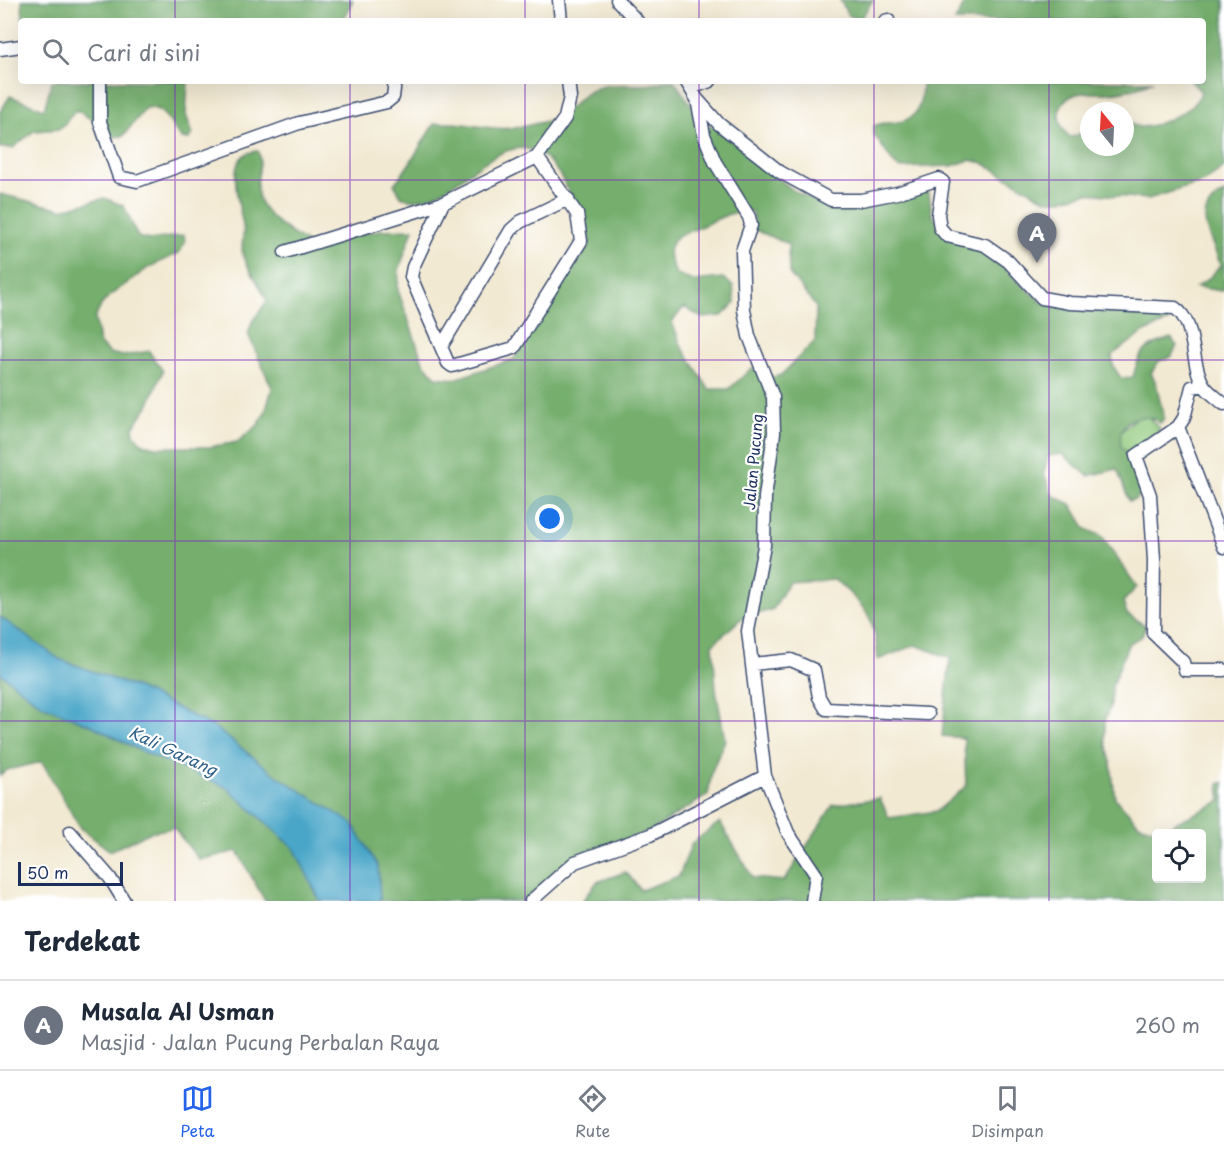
<!DOCTYPE html>
<html lang="id">
<head>
<meta charset="utf-8">
<style>
  :root { --surface:#fff; --page:#f6f6f7; --text:#1f2937; --muted:#747a83; --line:#e0e1e3; --accent:#2563eb }
  body { margin:0; font-family:"Playpen Sans",sans-serif; background:var(--page); color:var(--text) }
  .controls { position:absolute; right:18px; bottom:18px; display:grid; overflow:hidden; border-radius:6px; box-shadow:0 6px 24px #0002 }
  .controls button { width:54px; height:54px; display:grid; place-items:center; padding:0; border:0; border-bottom:2px solid var(--line); background:var(--surface); color:var(--text); font:30px sans-serif }
  .compass { position:absolute; left:1080px; top:102px; width:54px; height:54px; border-radius:50%; background:var(--surface); box-shadow:0 6px 24px #0002; rotate:342deg }
  .scale { position:absolute; left:18px; bottom:15px; width:105px; box-sizing:border-box; padding-left:6px; border:3px solid #1b2f5e; border-top:0; font-size:16px; line-height:21px; white-space:nowrap; color:#1b2f5e; -webkit-text-stroke:4px #fff; paint-order:stroke }
  .you { position:absolute; left:550px; top:519px; width:21px; height:21px; margin:-15px; border:4px solid #fff; border-radius:50%; background:#1a73e8; box-shadow:0 0 0 9px #1a73e833 }
  .badge { display:grid; place-items:center; width:39px; height:39px; border-radius:50%; background:var(--accent); color:#fff; font-size:20px; font-weight:700 }
  .pin { position:absolute; translate:-50% -50px; filter:drop-shadow(0 2px 3px #0008) }
  .pin::after { content:''; position:absolute; top:32px; width:21px; height:18px; background:inherit; clip-path:polygon(0 0,100% 0,50% 100%) }
  .list { margin:0; padding:0; list-style:none }
  h2 { display:flex; justify-content:space-between; align-items:center; height:78px; margin:0; padding:0 24px; font-size:26px }
  h2 small { font-size:20px; font-weight:400; color:var(--muted) }
  .list li { display:grid; grid-template-columns:39px 1fr auto; gap:18px; align-items:center; box-sizing:border-box; height:90px; padding:0 24px; border-top:2px solid var(--line) }
  .list b { display:block; font-size:22px; white-space:nowrap }
  .list p { margin:0; font-size:20px; white-space:nowrap; color:var(--muted) }
  .list em { font-size:20px; font-style:normal; color:var(--muted) }
  .icon { flex:none; width:33px; height:33px; fill:none; stroke:currentColor; stroke-width:2; stroke-linecap:round; stroke-linejoin:round }
  .map { position:relative; flex:none; width:1224px; height:901px; overflow:hidden }
  .search { position:absolute; background:var(--surface); box-shadow:0 6px 24px #0002; left:18px; right:18px; top:18px; height:66px; display:flex; align-items:center; gap:15px; box-sizing:border-box; padding:0 21px; border-radius:6px; color:var(--muted); font-size:22px }
  .sheet { height:168px; background:var(--surface) }
  nav { display:flex; justify-content:space-around; align-items:center; box-sizing:border-box; height:84px; border-top:2px solid var(--line); background:var(--surface); font-size:16px; color:var(--muted) }
  nav a { display:grid; justify-items:center; gap:3px }
  nav .on { color:var(--accent) }
  .map>svg:first-child { display:block }
  .green { fill:#92ca7e; stroke:#567c6e; stroke-width:1.5 }
  .forest { fill:#75ae6d; stroke:#486e66; stroke-width:1.5; fill-rule:evenodd }
  .water { fill:#4aa6c8; stroke:#326a93; stroke-width:1.5 }
  .lines { fill:none; stroke-linecap:round; stroke-linejoin:round }
  .minor-casing { stroke:#3b4b6f; stroke-width:15 }
  .minor { stroke:#fff; stroke-width:12 }
  .grid { fill:none; stroke:#7b2cbf; stroke-width:1.5; stroke-opacity:0.55 }
  .labels { text-anchor:middle; stroke-width:4.5; stroke-linejoin:round; paint-order:stroke }
  .street-label { font-size:15px; fill:#1b2f5e; stroke:#fff }
  .water-label { font-size:16px; font-style:italic; fill:#2e5f88; stroke:#fff }
</style>
</head>
<body>
<div class="map">
<svg width="1224" height="901" viewBox="0 0 1224 901">
  <rect width="100%" height="100%" fill="#fff"/>
  <filter id="ink" filterUnits="userSpaceOnUse"><feTurbulence type="fractalNoise" baseFrequency=".0167" numOctaves="2"/><feDisplacementMap in="SourceGraphic" scale="12" xChannelSelector="R" yChannelSelector="G"/><feConvolveMatrix kernelMatrix="1 2 1 2 8 2 1 2 1" color-interpolation-filters="sRGB"/></filter>
  <filter id="wash" filterUnits="userSpaceOnUse"><feTurbulence type="fractalNoise" baseFrequency=".008" numOctaves="4" result="noise"/><feDisplacementMap in="SourceGraphic" scale="24" xChannelSelector="R" yChannelSelector="G"/><feGaussianBlur stdDeviation="1.35" result="paint"/><feColorMatrix in="noise" values="0 0 0 0 0 0 0 0 0 0 0 0 0 0 0 0 0 1.4 0 .05"/><feComposite in="paint" operator="in"/></filter>
  <g filter="url(#wash)">
    <rect width="100%" height="100%" fill="#f2e9d2"/>
    <path class="green" d="M 1143,411 L 1160,429 L 1130,458 L 1113,440 Z"/>
    <path class="forest" d="M 22,0 L 353,0 L 343,21 L 23,21 Z
      M 840,0 L 873,0 L 860,20 L 848,15 Z
      M 967,0 L 1224,0 L 1224,168 L 1204,182 L 1148,199 L 1086,193 L 1059,200 L 1046,200 L 983,163 L 970,160 L 952,166 L 899,168 L 894,164 L 873,133 L 874,126 C 882,122 889,124 898,122 C 920,119 922,100 922,81 L 1153,81 C 1139,88 1124,92 1108,93 C 1096,94 1081,90 1070,97 C 1054,106 1057,127 1070,137 L 1076,136 L 1089,127 L 1089,147 L 1125,147 L 1125,120 C 1130,123 1134,127 1142,127 C 1159,126 1196,110 1201,92 L 1191,81 L 1203,81 L 1203,21 L 955,21 Z
      M 52,81 L 188,81 L 186,115 L 193,134 L 189,139 L 182,139 C 171,128 165,105 146,108 L 123,136 L 101,138 L 93,120 L 76,110 L 60,129 L 34,131 L 13,148 L 0,148 L 0,112 L 10,96 L 44,109 Z
      M 665,81 L 674,81 L 691,104 L 698,123 L 715,127 L 793,190 L 826,207 L 858,207 L 920,188 L 929,192 L 932,215 L 953,234 L 974,241 L 1041,302 L 1087,311 L 1165,315 L 1168,322 L 1145,332 L 1112,355 L 1113,366 L 1121,378 L 1133,377 C 1140,349 1144,348 1171,338 L 1177,346 L 1171,357 L 1159,361 L 1151,373 L 1156,383 L 1164,419 L 1160,423 C 1148,414 1127,415 1121,432 C 1120,436 1121,443 1121,447 L 1132,458 L 1145,491 L 1136,499 L 1129,501 L 1117,469 L 1088,476 L 1062,454 L 1048,456 L 1044,473 L 1052,495 L 1071,504 L 1086,529 L 1102,536 L 1137,587 L 1123,602 L 1127,614 L 1146,626 L 1141,637 L 1129,643 L 1112,686 L 1111,704 L 1105,720 L 1105,738 L 1111,763 L 1115,798 L 1139,824 L 1159,831 L 1221,801 L 1219,784 L 1224,782 L 1224,901 L 582,901 L 597,882 L 626,872 L 641,890 L 679,876 L 692,843 L 720,822 L 753,878 L 784,881 L 833,805 L 880,798 L 889,818 L 937,811 L 966,786 L 964,738 L 942,736 L 950,658 L 915,645 L 878,660 C 875,615 867,609 834,579 L 789,582 L 773,609 L 741,619 L 713,644 L 716,690 L 725,740 L 712,771 L 708,795 L 650,831 L 574,857 L 525,901 L 380,901 L 378,866 L 277,776 L 214,727 L 140,689 L 59,659 L 0,617 L 0,194 L 62,209 L 105,198 L 124,206 L 138,237 L 150,240 L 184,235 L 185,242 L 179,253 L 148,268 L 111,295 L 102,304 L 95,318 L 99,343 L 109,353 L 123,356 L 149,351 L 163,371 L 148,406 L 133,427 L 134,434 L 143,444 L 156,447 L 209,447 L 237,442 L 258,425 L 265,413 L 272,388 L 248,334 L 252,322 L 267,301 C 261,286 248,270 243,255 C 240,246 245,236 243,226 C 240,205 221,152 258,151 C 263,164 256,176 257,189 C 258,215 292,233 311,246 L 379,230 L 413,229 L 399,270 L 398,290 L 423,362 L 436,377 L 455,379 L 514,359 L 590,243 C 584,220 574,200 562,179 C 511,91 451,223 401,196 L 394,184 C 411,165 420,145 434,124 C 462,119 492,133 521,127 C 529,125 550,121 556,118 C 572,109 580,94 597,88 C 619,80 642,90 665,81 ZM 752,211 L 755,230 L 788,244 L 789,273 L 816,307 L 815,341 L 781,375 L 773,377 L 752,368 L 729,389 L 709,389 L 682,347 L 672,322 L 684,307 L 702,318 L 722,316 L 735,303 L 733,286 L 723,278 L 693,281 L 676,274 C 670,260 664,249 677,237 L 729,214 ZM 1156,834 L 1202,834 L 1202,878 L 1156,878 Z
      M 1224,193 L 1224,290 L 1221,291 L 1196,287 L 1208,279 L 1220,266 C 1213,235 1188,214 1224,193 Z
      M 0,673 L 42,705 L 93,726 L 141,751 L 226,787 L 295,848 L 320,901 L 265,901 L 237,851 L 199,860 L 174,828 L 151,832 L 110,851 L 80,828 L 42,762 L 7,770 L 0,776 Z"/>
    <path class="water" d="M 0,617 L 59,659 L 140,689 L 214,727 L 277,776 L 352,823 L 378,866 L 380,901 L 320,901 L 294,848 L 226,787 L 141,751 L 93,726 L 42,705 L 0,673 Z"/>
  </g>
  <g filter="url(#ink)">
    <g class="lines">
      <g class="minor-casing">
        <path id="minor" d="M 559,0 L 561,21
          M 617,0 L 637,21
          M 885,21 L 888,20
          M 0,49 L 21,46
          M 100,81 L 100,122 L 119,177 L 137,181 L 299,123 L 387,102 L 393,97 L 395,81
          M 686,81 L 697,99 L 719,124 L 780,172 L 831,200 L 861,200 L 897,193 L 939,179 L 943,182 L 938,215 L 940,228 L 947,236 L 985,245 L 1008,261 L 1042,298 L 1070,303 L 1175,308 C 1197,323 1190,363 1203,384 C 1207,391 1217,398 1224,404
          M 691,88 L 710,81
          M 697,99 L 704,135 L 715,162 L 749,217 L 751,225 L 742,251 L 744,310 L 749,336 L 773,397 L 774,433 L 765,497 L 764,546 L 748,631 L 765,776 L 788,833 L 816,875 L 812,901
          M 443,203 L 413,267 L 411,277 L 448,363 L 452,366 L 514,348 L 581,241 L 577,214 L 537,157
          M 285,252 L 443,203 L 537,157 L 565,118 L 570,97 L 568,81
          M 441,347 L 511,230 L 520,222 L 568,199
          M 1203,385 L 1192,387 L 1184,418 L 1178,427 L 1136,456 L 1150,495 L 1154,560 L 1153,633 L 1183,662 L 1185,670 L 1224,670
          M 1178,427 L 1224,547
          M 752,664 L 791,660 L 814,670 L 819,697 L 826,709 L 928,714
          M 70,832 L 110,878 L 124,901
          M 531,901 L 575,862 L 650,835 L 765,776"/>
      </g>
      <use href="#minor" class="minor"/>
    </g>
  </g>
  <path class="grid" d="M 175,0 L 175,21M 350,0 L 350,21M 525,0 L 525,21M 699,0 L 699,21M 874,0 L 874,21M 1049,0 L 1049,21M 175,81 L 175,901M 350,81 L 350,901M 525,81 L 525,901M 699,81 L 699,901M 874,81 L 874,901M 1049,81 L 1049,901M 0,180 L 1224,180M 0,360 L 1224,360M 0,541 L 1224,541M 0,721 L 1224,721"/>
  <g class="labels">
    <g class="street-label">
      <text transform="translate(754 462) rotate(-85)" y="5">Jalan Pucung</text>
    </g>
    <g class="water-label">
      <text transform="translate(173 751) rotate(25)" y="6">Kali Garang</text>
    </g>
  </g>
</svg>
<div class="controls">
<button><svg class="icon" aria-label="locate" viewBox="0 0 24 24"><circle cx="12" cy="12" r="6"/><path d="M12 2v4M12 18v4M2 12h4M18 12h4"/></svg></button>
</div>
<svg class="compass" viewBox="-18 -18 36 36"><path d="M0-13l5 13h-10z" fill="#e53935"/><path d="M0 13l5-13h-10z" fill="#747a83"/></svg>
<div class="scale">50 m</div>
<div class="you"></div>
<div class="pin badge" style="left:1037px;top:263px;background:#6b7280">A</div>
<div class="search"><svg class="icon" aria-label="search" viewBox="0 0 24 24"><circle cx="10" cy="10" r="6"/><path d="M15 15l6 6"/></svg>Cari di sini</div>
</div>
<section class="sheet">
<h2>Terdekat<small></small></h2>
<ul class="list">
<li><span class="badge" style="background:#6b7280">A</span><div><b>Musala Al Usman</b><p>Masjid · Jalan Pucung Perbalan Raya</p></div><em>260 m</em></li>
</ul>
</section>
<nav>
<a class="on"><svg class="icon" aria-label="map" viewBox="0 0 24 24"><path d="M3 6l6-2 6 2 6-2v14l-6 2-6-2-6 2zM9 4v14M15 6v14"/></svg>Peta</a>
<a><svg class="icon" aria-label="directions" viewBox="0 0 24 24"><path d="M12 3l9 9-9 9-9-9zM9 14v-3h6M13 9l2 2-2 2"/></svg>Rute</a>
<a><svg class="icon" aria-label="saved" viewBox="0 0 24 24"><path d="M7 4h10v16l-5-4-5 4z"/></svg>Disimpan</a>
</nav>
</body>
</html>
